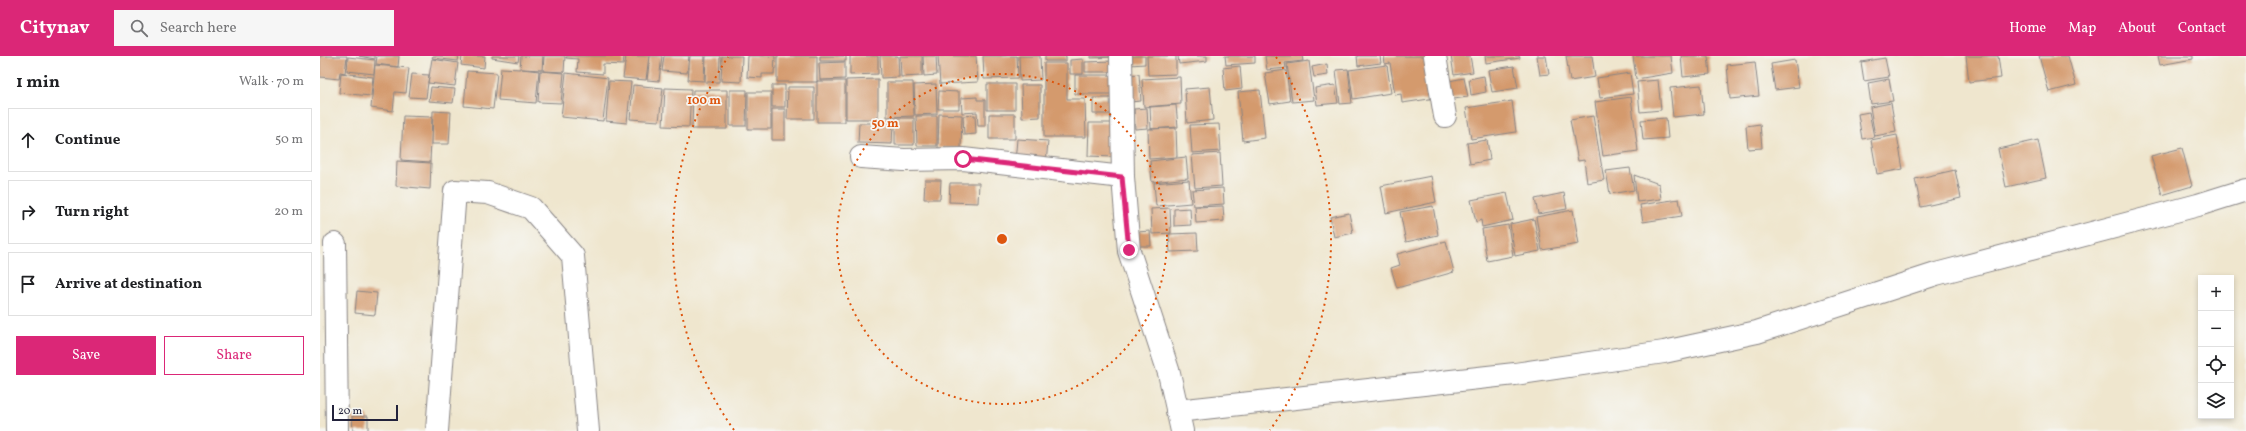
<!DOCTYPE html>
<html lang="en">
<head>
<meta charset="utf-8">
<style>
  :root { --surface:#fff; --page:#f6f6f6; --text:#202124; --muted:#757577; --line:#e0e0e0; --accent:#db2777 }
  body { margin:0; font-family:Vollkorn,serif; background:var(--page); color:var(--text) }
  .controls { position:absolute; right:12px; bottom:12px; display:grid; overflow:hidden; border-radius:0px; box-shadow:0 2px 6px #0003 }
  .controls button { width:36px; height:36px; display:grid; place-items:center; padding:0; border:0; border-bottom:1px solid var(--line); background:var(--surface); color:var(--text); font:20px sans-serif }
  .scale { position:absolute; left:12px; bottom:10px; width:66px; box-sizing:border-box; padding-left:4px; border:2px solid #22223b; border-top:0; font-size:11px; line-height:14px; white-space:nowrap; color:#22223b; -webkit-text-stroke:3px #f6f6f2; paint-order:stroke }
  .stop { position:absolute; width:12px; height:12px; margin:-9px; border:3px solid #db2777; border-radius:50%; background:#fff }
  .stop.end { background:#db2777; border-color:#fff; box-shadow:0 1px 4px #0008 }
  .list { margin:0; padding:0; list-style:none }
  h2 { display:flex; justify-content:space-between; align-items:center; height:52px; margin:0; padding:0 16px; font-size:17px }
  h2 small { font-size:13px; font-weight:400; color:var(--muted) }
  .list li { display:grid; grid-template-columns:26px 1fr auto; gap:12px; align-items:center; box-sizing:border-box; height:64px; margin:0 8px 8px; padding:0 8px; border:1px solid var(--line); border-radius:0px }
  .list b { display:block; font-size:15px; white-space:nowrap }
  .list em { font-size:13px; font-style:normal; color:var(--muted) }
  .actions { display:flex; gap:8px; padding:12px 16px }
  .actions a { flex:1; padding:9px 0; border:1px solid var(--accent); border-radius:0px; text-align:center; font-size:14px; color:var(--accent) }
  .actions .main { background:var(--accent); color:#fff }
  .icon { flex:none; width:22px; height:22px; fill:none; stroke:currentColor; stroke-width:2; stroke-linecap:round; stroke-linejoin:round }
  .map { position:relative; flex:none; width:1926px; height:375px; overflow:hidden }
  header { display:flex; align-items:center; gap:24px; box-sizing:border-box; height:56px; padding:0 20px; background:var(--accent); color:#fff }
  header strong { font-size:19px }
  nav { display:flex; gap:22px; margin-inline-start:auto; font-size:14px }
  .search { width:280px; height:36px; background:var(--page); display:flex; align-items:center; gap:10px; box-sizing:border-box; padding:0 14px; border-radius:0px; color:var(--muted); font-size:15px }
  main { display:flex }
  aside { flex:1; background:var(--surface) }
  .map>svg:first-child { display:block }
  .building { fill:#d49a6d }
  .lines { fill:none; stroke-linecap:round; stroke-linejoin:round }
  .minor-casing { stroke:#888484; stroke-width:24 }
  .minor { stroke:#fff; stroke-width:22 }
  .route { stroke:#db2777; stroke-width:5 }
  .ring { fill:none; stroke:#de560e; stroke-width:2; stroke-dasharray:2 4 }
  .centre { fill:#de560e; stroke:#f6f6f2; stroke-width:2 }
  .ring-label { font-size:12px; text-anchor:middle; font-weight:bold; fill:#de560e; stroke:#f6f6f2; stroke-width:3.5; stroke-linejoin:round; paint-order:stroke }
</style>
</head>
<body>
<header>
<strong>Citynav</strong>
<div class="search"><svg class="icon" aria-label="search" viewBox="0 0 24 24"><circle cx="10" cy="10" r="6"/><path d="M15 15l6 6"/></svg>Search here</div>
<nav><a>Home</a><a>Map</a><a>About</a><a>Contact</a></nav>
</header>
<main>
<aside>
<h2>1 min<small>Walk · 70 m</small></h2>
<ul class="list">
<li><svg class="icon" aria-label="ahead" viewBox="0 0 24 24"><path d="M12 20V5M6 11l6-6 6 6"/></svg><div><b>Continue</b></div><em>50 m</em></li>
<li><svg class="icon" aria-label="right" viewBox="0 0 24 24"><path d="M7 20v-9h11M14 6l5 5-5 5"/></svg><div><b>Turn right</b></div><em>20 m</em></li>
<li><svg class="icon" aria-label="arrive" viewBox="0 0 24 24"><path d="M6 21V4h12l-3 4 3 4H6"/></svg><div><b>Arrive at destination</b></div></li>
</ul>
<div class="actions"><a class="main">Save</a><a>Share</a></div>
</aside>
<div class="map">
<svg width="1926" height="375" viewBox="0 0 1926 375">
  <rect width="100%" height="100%" fill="#f6f6f2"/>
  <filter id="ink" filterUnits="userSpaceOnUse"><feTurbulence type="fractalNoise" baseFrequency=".025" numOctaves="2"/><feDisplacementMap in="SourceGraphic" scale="8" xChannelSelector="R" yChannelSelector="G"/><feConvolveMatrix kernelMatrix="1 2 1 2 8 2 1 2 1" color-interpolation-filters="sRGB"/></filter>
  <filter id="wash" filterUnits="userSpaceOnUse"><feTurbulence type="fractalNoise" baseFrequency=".012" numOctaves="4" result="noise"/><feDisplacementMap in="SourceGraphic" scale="16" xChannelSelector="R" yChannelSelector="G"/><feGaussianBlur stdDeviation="0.9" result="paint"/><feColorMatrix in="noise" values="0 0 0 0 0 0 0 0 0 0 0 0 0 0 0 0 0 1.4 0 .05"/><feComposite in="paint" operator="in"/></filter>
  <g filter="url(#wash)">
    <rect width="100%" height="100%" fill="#efe6ce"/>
    <g id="blocks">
      <path class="building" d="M 0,0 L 27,0 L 25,17 L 20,16 L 19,23 L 0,21 Z
        M 39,0 L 55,0 L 55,3 Z
        M 57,0 L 79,0 L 78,11 L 56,8 Z
        M 113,0 L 139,0 L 138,5 L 112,2 Z
        M 142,0 L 165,0 L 164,12 L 141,9 Z
        M 172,0 L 199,0 L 198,6 L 172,2 Z
        M 201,0 L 223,0 L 222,14 L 202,13 L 219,15 L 216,47 L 178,44 L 181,12 L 200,13 Z
        M 224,0 L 245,0 L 244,16 L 223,15 Z
        M 247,0 L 304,0 L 303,9 L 283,8 L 283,18 L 257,16 L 258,3 L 246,2 Z
        M 306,0 L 329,0 L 326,24 L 303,22 Z
        M 330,0 L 342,0 L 339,25 L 327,24 Z
        M 344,0 L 369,0 L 367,17 L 342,15 Z
        M 370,0 L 385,0 L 384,25 L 368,24 Z
        M 386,0 L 400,0 L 399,26 L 385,26 Z
        M 402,0 L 422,0 L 421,26 L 401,25 Z
        M 428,0 L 455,0 L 454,18 L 442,18 L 442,22 L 427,21 Z
        M 457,0 L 497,0 L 497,26 L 457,26 Z
        M 500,0 L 526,0 L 526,5 L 500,5 Z
        M 530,0 L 558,0 L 558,18 L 530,19 Z
        M 560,0 L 578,0 L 579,21 L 561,22 Z
        M 580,0 L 602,0 L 602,20 L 581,21 Z
        M 603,0 L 616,0 L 617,19 L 604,20 Z
        M 618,0 L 656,0 L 658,26 L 620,28 Z
        M 663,0 L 697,0 L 698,22 L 664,23 Z
        M 699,0 L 720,0 L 721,24 L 700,25 Z
        M 725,0 L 746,0 L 746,5 L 725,5 Z
        M 771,0 L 798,0 L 798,1 L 771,2 Z
        M 810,0 L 825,0 L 825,8 L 810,9 Z
        M 827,0 L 856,0 L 856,18 L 828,19 Z
        M 858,0 L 887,0 L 887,5 L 859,8 Z
        M 905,0 L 935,0 L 935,7 L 906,9 Z
        M 945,0 L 982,0 L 983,5 L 965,7 L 966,12 L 947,14 Z
        M 1037,0 L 1060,0 L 1061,7 L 1038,10 Z
        M 1064,0 L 1110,0 L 1116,42 L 1082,47 L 1081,38 L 1075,39 L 1070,7 L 1065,8 Z
        M 1131,0 L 1150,0 L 1153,16 L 1134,19 Z
        M 1165,0 L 1199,0 L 1200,2 L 1166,7 Z
        M 1217,0 L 1226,0 L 1229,18 L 1220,19 Z
        M 1246,0 L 1272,0 L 1275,21 L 1250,25 Z
        M 1313,0 L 1351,0 L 1353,17 L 1316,23 Z
        M 1361,0 L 1388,0 L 1390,18 L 1363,21 Z
        M 1646,0 L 1678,0 L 1681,22 L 1649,26 Z
        M 1719,0 L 1748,0 L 1756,29 L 1729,36 Z
        M 1838,0 L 1873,0 L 1873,3 L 1840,9 Z
        M 28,1 L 55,4 L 54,18 L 27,15 Z
        M 1565,2 L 1569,21 L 1544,25 L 1541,6 Z
        M 112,3 L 138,7 L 135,30 L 108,27 Z
        M 763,3 L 763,18 L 750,18 L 750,4 Z
        M 1475,4 L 1479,31 L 1455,34 L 1451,8 Z
        M 794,5 L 794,16 L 765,16 L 765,6 Z
        M 989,5 L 994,44 L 972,46 L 967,8 Z
        M 525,6 L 525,23 L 500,24 L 499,7 Z
        M 1435,6 L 1439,40 L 1410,43 L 1407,9 Z
        M 724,7 L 747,7 L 747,43 L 765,43 L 766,81 L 724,81 Z
        M 1007,8 L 1008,19 L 994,21 L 992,11 Z
        M 55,9 L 89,12 L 86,37 L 75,36 L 73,55 L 51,52 Z
        M 1067,9 L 1071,37 L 1033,43 L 1029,14 Z
        M 920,10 L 922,33 L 905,35 L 903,12 Z
        M 1194,10 L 1198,32 L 1172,36 L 1168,14 Z
        M 1028,13 L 1032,47 L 1020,48 L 1016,14 Z
        M 966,14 L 970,45 L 950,48 L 945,17 Z
        M 147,15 L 177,17 L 173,53 L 144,50 Z
        M 220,15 L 244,17 L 241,47 L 218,46 Z
        M 21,17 L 53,21 L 51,40 L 19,37 Z
        M 246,17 L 288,22 L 283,65 L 241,61 Z
        M 1310,17 L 1313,38 L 1280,42 L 1277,22 Z
        M 92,18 L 109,19 L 106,42 L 89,41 Z
        M 819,18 L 821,45 L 810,46 L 808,19 Z
        M 755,19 L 798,19 L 798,38 L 755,38 Z
        M 1164,20 L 1166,36 L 1151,39 L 1149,23 Z
        M 860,21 L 861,48 L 824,51 L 822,23 Z
        M 1144,22 L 1148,41 L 1127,44 L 1124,26 Z
        M 558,23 L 558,63 L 526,63 L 526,24 Z
        M 1569,23 L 1573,45 L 1551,48 L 1548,27 Z
        M 1338,24 L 1341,54 L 1320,56 L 1317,26 Z
        M 289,25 L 311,26 L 307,67 L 286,65 Z
        M 497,25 L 525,25 L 525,66 L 497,66 Z
        M 567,26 L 593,26 L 594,60 L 567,61 Z
        M 616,28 L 617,58 L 595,59 L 594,29 Z
        M 667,28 L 695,28 L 695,54 L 667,54 Z
        M 313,29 L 343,32 L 339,65 L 310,63 Z
        M 452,29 L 465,29 L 465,51 L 452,51 Z
        M 701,29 L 720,29 L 720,61 L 702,62 Z
        M 1015,29 L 1018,47 L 997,49 L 995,32 Z
        M 1381,29 L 1384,58 L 1353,61 L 1350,32 Z
        M 111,31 L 135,33 L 133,47 L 109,45 Z
        M 468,31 L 494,31 L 494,63 L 467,63 Z
        M 890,31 L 893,64 L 867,67 L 865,33 Z
        M 345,32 L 371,33 L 369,71 L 343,70 Z
        M 373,34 L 407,34 L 407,73 L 372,73 Z
        M 410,34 L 427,34 L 426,70 L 410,70 Z
        M 940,34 L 945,82 L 923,85 L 918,36 Z
        M 619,35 L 639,36 L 639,53 L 618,53 Z
        M 428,36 L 451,36 L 451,73 L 428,73 Z
        M 657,41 L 657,44 L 665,44 L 665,70 L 658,70 L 657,56 L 642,57 L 641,42 Z
        M 1311,41 L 1318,95 L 1283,100 L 1275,46 Z
        M 773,42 L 795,42 L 795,58 L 773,58 Z
        M 1192,45 L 1196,76 L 1151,83 L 1146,52 Z
        M 1571,47 L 1576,76 L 1555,80 L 1550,51 Z
        M 856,49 L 858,71 L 831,73 L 830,51 Z
        M 827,52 L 828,72 L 815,73 L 814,53 Z
        M 452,53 L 465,53 L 465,84 L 452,84 Z
        M 113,55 L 131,56 L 129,88 L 112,88 Z
        M 1549,56 L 1554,81 L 1542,83 L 1538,58 Z
        M 619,58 L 642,59 L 641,92 L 618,92 Z
        M 669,58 L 695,58 L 695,83 L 669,83 Z
        M 655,59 L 656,78 L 644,79 L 643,60 Z
        M 83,60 L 112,61 L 110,106 L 81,104 Z
        M 596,60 L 617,60 L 617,90 L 597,90 Z
        M 1273,60 L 1284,124 L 1267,127 L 1264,104 L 1258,105 L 1250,64 Z
        M 575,62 L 594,62 L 594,89 L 575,89 Z
        M 1346,62 L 1348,82 L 1323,84 L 1321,64 Z
        M 539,67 L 573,67 L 572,88 L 538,87 Z
        M 769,67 L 795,67 L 794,101 L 768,100 Z
        M 899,68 L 901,95 L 872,97 L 870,69 Z
        M 1440,68 L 1442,92 L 1428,93 L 1426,70 Z
        M 856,72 L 857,101 L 829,103 L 828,73 Z
        M 1577,79 L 1583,113 L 1557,118 L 1551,84 Z
        M 697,83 L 728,85 L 726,108 L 695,106 Z
        M 1167,84 L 1170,104 L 1150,108 L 1147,87 Z
        M 1718,84 L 1726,122 L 1686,131 L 1678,93 Z
        M 1862,92 L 1872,130 L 1842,139 L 1831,100 Z
        M 900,97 L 902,130 L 875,132 L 872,99 Z
        M 866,101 L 868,122 L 832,126 L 830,105 Z
        M 77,105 L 111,107 L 110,133 L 76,130 Z
        M 1310,112 L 1314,134 L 1290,138 L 1286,115 Z
        M 1635,114 L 1641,142 L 1601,151 L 1595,123 Z
        M 1314,119 L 1339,128 L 1341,143 L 1317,146 Z
        M 1111,120 L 1116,146 L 1066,157 L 1061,130 Z
        M 605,124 L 621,124 L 620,143 L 604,143 Z
        M 869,124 L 871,147 L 836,150 L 834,127 Z
        M 630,127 L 659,127 L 658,147 L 629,146 Z
        M 903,132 L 904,148 L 874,150 L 872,134 Z
        M 1187,137 L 1193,164 L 1162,171 L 1161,164 L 1156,166 L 1151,144 Z
        M 1244,137 L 1247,153 L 1218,158 L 1215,143 Z
        M 1359,143 L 1362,160 L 1323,166 L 1320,149 Z
        M 903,150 L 904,165 L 876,167 L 875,151 Z
        M 1113,150 L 1118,179 L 1086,186 L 1080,156 Z
        M 850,152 L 851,177 L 832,178 L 831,153 Z
        M 870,152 L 871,169 L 854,170 L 854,153 Z
        M 1253,154 L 1259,188 L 1222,194 L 1216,161 Z
        M 1029,157 L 1033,177 L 1014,181 L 1010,161 Z
        M 1214,163 L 1220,195 L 1195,200 L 1190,168 Z
        M 1188,169 L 1193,200 L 1167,205 L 1162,173 Z
        M 830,175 L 831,190 L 817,190 L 817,176 Z
        M 877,177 L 878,195 L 850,196 L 849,178 Z
        M 1126,185 L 1134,216 L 1077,232 L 1071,212 L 1080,209 L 1077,198 Z
        M 37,235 L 57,237 L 55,259 L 35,257 Z
        M 32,360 L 48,360 L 48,375 L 33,375 Z"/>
    </g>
  </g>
  <g filter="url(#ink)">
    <use href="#blocks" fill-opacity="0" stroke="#888484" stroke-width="1"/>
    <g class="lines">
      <g class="minor-casing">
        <path id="minor" d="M 801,0 L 803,121 L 809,195 L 849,317 L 862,375
          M 1115,0 L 1125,60
          M 541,101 L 584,104 L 643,103 L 803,121
          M 15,188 L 17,375
          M 857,355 L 1195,318 L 1344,296 L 1437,276 L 1616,218 L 1878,149 L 1926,134
          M 117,375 L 135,135 L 168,137 L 211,152 L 253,200 L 268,375"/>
      </g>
      <use href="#minor" class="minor"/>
    </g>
  </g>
  <g class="lines" filter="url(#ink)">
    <path class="route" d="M 643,103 L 802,121 L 809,194"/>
  </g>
  <g class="ring">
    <circle cx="682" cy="183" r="165"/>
    <path d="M414 374A329 329 0 0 1 408 1M956 1A329 329 0 0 1 950 374"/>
  </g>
  <circle cx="682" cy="183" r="6" class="centre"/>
  <g class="ring-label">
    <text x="384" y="48">100 m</text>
    <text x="565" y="71">50 m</text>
  </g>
</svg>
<div class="controls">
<button>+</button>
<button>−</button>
<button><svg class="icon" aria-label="locate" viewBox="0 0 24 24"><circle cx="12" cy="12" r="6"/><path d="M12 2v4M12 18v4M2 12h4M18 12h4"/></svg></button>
<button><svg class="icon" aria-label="layers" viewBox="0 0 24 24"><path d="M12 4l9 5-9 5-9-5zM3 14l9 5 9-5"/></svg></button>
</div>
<div class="scale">20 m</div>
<div class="stop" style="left:643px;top:103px"></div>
<div class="stop end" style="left:809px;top:194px"></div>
</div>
</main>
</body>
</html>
